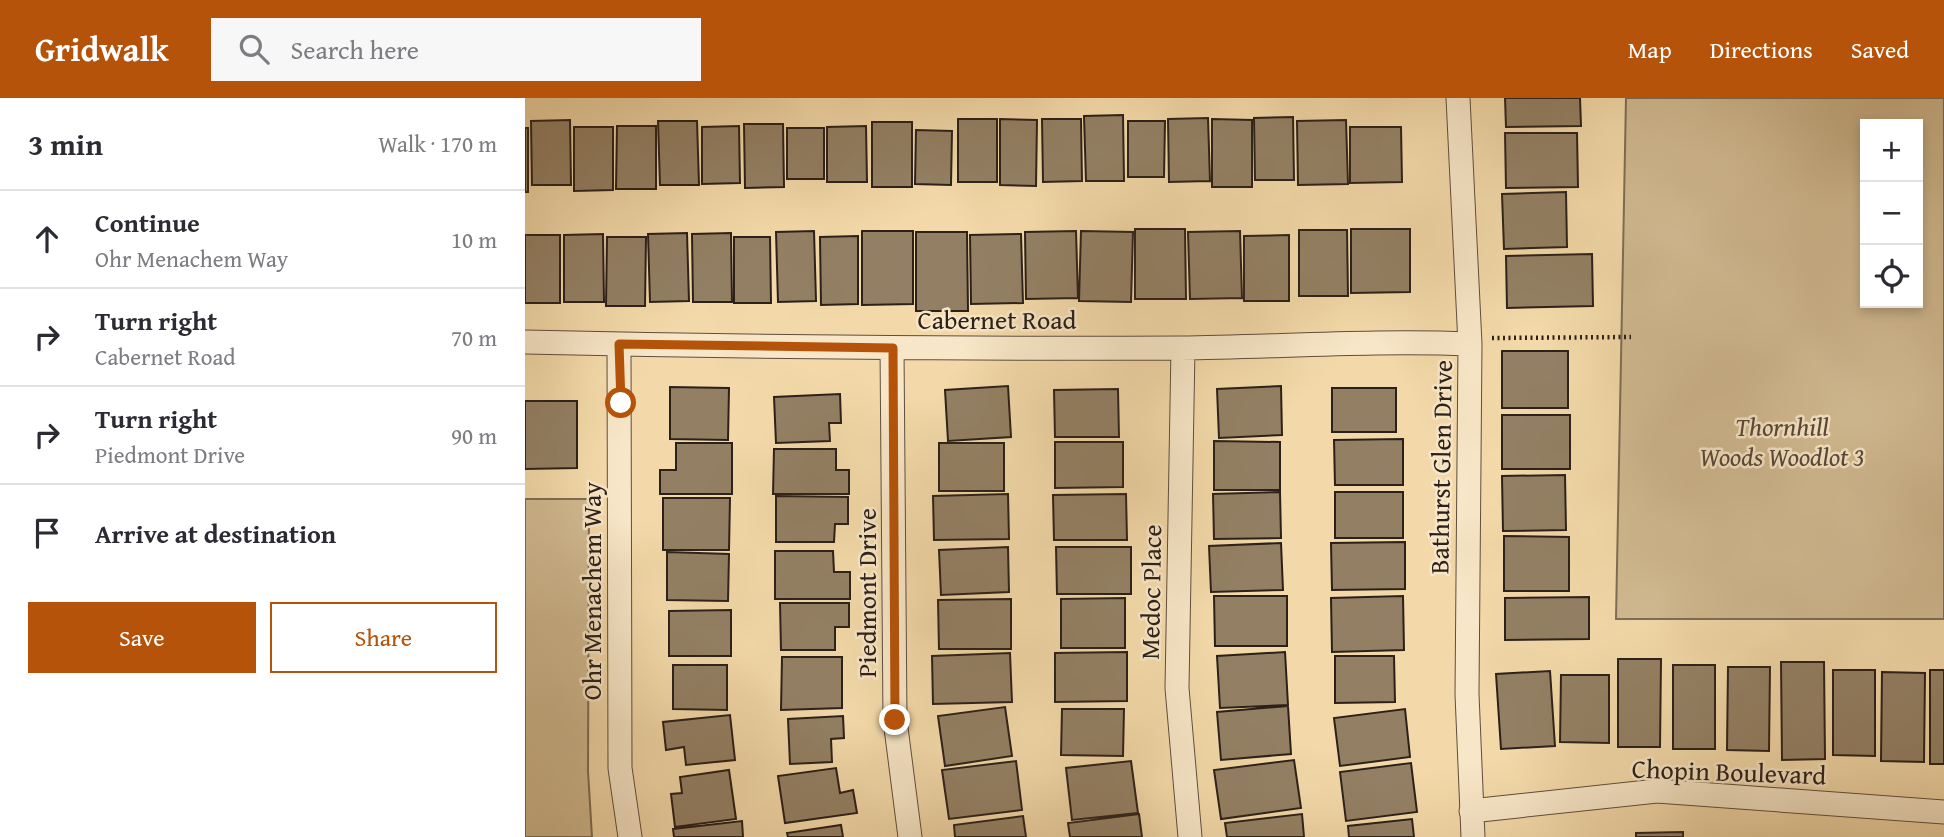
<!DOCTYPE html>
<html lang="en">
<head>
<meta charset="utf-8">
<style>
  :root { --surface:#fff; --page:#f7f7f7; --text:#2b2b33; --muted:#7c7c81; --line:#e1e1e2; --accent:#b45309 }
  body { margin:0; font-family:"Gentium Book Plus",serif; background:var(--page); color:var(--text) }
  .controls { position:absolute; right:21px; top:21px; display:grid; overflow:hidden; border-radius:0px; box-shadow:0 4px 10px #0003 }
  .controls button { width:63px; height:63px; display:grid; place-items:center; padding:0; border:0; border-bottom:2px solid var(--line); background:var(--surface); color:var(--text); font:35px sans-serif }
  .stop { position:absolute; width:21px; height:21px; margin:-16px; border:5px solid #b45309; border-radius:50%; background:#fff }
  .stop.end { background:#b45309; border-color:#fff; box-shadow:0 2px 7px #0008 }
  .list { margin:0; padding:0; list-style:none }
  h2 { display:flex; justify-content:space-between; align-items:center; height:91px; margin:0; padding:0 28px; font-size:30px }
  h2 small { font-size:23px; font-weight:400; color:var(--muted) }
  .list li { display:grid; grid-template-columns:46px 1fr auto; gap:21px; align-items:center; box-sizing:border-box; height:98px; padding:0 28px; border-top:2px solid var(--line) }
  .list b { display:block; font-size:26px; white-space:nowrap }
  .list p { margin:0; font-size:23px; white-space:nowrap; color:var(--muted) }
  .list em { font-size:23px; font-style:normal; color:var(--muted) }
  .actions { display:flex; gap:14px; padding:21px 28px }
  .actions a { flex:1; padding:16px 0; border:2px solid var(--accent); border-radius:0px; text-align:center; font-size:24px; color:var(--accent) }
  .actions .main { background:var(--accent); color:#fff }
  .icon { flex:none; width:38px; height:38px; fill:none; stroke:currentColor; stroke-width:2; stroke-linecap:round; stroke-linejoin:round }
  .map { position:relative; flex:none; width:1419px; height:739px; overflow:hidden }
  header { display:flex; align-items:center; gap:42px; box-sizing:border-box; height:98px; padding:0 35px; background:var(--accent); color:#fff }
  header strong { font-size:33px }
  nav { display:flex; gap:38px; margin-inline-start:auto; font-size:24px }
  .search { width:490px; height:63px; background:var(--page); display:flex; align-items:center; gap:18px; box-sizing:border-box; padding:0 24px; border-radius:0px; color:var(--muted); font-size:26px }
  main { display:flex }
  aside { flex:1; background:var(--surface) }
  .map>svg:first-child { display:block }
  .green { fill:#d1ba91; stroke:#7e6d55; stroke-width:2; fill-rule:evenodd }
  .building { fill:#938064; stroke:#2c2019; stroke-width:2 }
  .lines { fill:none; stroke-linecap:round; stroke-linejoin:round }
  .minor-casing { stroke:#5e4e3d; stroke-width:25 }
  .path { stroke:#2c2019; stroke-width:4.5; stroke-dasharray:2 3.5; stroke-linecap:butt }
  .minor { stroke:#f7e6c7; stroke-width:23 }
  .route { stroke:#b45309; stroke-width:9 }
  .labels { text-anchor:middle; stroke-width:5; stroke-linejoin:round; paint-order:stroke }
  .street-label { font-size:26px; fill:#2c2019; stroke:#f7e6c7 }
  .park-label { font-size:26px; font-style:italic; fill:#554637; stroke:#f7e6c7 }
</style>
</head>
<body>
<header>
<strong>Gridwalk</strong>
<div class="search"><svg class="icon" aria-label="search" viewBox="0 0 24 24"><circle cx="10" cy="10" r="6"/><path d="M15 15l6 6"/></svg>Search here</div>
<nav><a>Map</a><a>Directions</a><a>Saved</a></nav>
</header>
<main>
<aside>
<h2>3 min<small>Walk · 170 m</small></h2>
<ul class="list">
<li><svg class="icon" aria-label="ahead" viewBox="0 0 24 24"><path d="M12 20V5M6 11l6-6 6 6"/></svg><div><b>Continue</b><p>Ohr Menachem Way</p></div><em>10 m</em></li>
<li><svg class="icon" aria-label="right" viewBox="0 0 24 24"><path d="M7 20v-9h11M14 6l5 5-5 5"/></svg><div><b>Turn right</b><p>Cabernet Road</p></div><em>70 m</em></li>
<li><svg class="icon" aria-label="right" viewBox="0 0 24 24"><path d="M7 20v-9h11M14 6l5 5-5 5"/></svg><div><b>Turn right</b><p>Piedmont Drive</p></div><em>90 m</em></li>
<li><svg class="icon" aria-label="arrive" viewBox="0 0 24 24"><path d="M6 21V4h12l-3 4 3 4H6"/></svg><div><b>Arrive at destination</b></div></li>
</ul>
<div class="actions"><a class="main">Save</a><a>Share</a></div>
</aside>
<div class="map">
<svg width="1419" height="739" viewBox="0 0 1419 739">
  <rect width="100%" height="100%" fill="#f3d9a9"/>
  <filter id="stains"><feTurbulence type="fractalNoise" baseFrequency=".00286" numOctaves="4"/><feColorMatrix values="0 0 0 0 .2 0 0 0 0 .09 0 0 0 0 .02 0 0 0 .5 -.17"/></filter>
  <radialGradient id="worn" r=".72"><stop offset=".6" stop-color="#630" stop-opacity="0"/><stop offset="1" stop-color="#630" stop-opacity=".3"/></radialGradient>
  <path class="green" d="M 1101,0 L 1419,0 L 1419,521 L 1091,521 ZM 1340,26 L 1393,26 L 1393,205 L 1340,205 Z
    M 0,401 L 64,401 L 63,673 L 67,739 L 0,739 Z"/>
  <path class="building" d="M 980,0 L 1055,0 L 1056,28 L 981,29 Z
    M 598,17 L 599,83 L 561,83 L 559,18 Z
    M 768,19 L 769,82 L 730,82 L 729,20 Z
    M 683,20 L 685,83 L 644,84 L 643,21 Z
    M 433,21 L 472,21 L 472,84 L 433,84 Z
    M 475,21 L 512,22 L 511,88 L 475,87 Z
    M 517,21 L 556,21 L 557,83 L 518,84 Z
    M 687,21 L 727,22 L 727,89 L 687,89 Z
    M 45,22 L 46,87 L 7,87 L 6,23 Z
    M 821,22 L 823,86 L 773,87 L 772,23 Z
    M 133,23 L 172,23 L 174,87 L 135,87 Z
    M 603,23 L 640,23 L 639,79 L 603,79 Z
    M 347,24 L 387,24 L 387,89 L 347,89 Z
    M 219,26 L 258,26 L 259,89 L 220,90 Z
    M 92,28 L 131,28 L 131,91 L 91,91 Z
    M 214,28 L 215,85 L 177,86 L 177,29 Z
    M 341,28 L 342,84 L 302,84 L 302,29 Z
    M 49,29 L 88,29 L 88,92 L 49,93 Z
    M 825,29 L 876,29 L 877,84 L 825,85 Z
    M 0,30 L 3,30 L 3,94 L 0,94 Z
    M 262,30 L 299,30 L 299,81 L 262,81 Z
    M 391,32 L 427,33 L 426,87 L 390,86 Z
    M 980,35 L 1052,35 L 1053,89 L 981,90 Z
    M 1041,94 L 1042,149 L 979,151 L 977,96 Z
    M 610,131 L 660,131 L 661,201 L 610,201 Z
    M 826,131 L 885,131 L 885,194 L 826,195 Z
    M 774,132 L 822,132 L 823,198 L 774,198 Z
    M 289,133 L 291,203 L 253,204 L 251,134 Z
    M 337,133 L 388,133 L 388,206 L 337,207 Z
    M 551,133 L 553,200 L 501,201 L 500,134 Z
    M 556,133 L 608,134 L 606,204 L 554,203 Z
    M 715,133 L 717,200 L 665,201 L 663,134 Z
    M 391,134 L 442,134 L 443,213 L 391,213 Z
    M 162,135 L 164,203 L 125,204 L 123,136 Z
    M 206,135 L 207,204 L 168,204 L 167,136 Z
    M 78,136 L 79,204 L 39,204 L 39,137 Z
    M 496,136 L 498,205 L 446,206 L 445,137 Z
    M 0,137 L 35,137 L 35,205 L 0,205 Z
    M 764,137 L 764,203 L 719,203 L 719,138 Z
    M 333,138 L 333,206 L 296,207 L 295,139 Z
    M 82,139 L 121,139 L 120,208 L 81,208 Z
    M 209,139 L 245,139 L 246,205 L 209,205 Z
    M 1067,156 L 1068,208 L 982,210 L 981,158 Z
    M 977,253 L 1043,253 L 1043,310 L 977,310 Z
    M 483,288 L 486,339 L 423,343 L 420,292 Z
    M 756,288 L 757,337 L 694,340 L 692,291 Z
    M 145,289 L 204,290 L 203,342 L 145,341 Z
    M 807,290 L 871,290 L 871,334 L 807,334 Z
    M 593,291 L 594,339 L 530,339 L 529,292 Z
    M 315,296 L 316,325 L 304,325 L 305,343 L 251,345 L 249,299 Z
    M 0,303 L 52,303 L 52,370 L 0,371 Z
    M 977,317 L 1045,317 L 1045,371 L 977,371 Z
    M 878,341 L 878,387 L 810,387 L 809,342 Z
    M 689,343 L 755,344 L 755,392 L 689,392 Z
    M 530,344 L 598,344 L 598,389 L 530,390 Z
    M 151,345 L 207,345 L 207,396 L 135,396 L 135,372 L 151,372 Z
    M 414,345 L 479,345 L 479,393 L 414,393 Z
    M 249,351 L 311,351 L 311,372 L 324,372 L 324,396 L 248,396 Z
    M 1040,377 L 1041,432 L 978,433 L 977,378 Z
    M 755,394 L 756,440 L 689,441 L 688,396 Z
    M 810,394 L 878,394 L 878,440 L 810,440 Z
    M 483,396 L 484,441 L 409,442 L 408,398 Z
    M 601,396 L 602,442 L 529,442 L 528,397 Z
    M 251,398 L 323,399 L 323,426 L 310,426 L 309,444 L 251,444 Z
    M 138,400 L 205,400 L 204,452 L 138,452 Z
    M 979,438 L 1044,439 L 1044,493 L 979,493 Z
    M 880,444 L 880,491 L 807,492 L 806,445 Z
    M 756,445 L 758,492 L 686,494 L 684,448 Z
    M 483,449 L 484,494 L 416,497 L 414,452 Z
    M 531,449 L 606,449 L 606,496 L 532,496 Z
    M 250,453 L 308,453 L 309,474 L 325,474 L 325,501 L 250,501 Z
    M 142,454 L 204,456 L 203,503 L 142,502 Z
    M 689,498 L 762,498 L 762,548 L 690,548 Z
    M 878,498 L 879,552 L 807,554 L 806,500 Z
    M 1064,499 L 1064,541 L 980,542 L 980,500 Z
    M 600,500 L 600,550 L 536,550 L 536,501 Z
    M 486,501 L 486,551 L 414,551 L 413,502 Z
    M 255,505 L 324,505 L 324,529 L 310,529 L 310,552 L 256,552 Z
    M 206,512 L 206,558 L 144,558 L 144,513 Z
    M 602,554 L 602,603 L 530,604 L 530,555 Z
    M 760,554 L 763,607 L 695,610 L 692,558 Z
    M 485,555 L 487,604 L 408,606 L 407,558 Z
    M 810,558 L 869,558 L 870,604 L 810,605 Z
    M 257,559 L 317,559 L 317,610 L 256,612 Z
    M 1093,561 L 1136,561 L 1135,649 L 1093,649 Z
    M 1256,564 L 1299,564 L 1300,661 L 1257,662 Z
    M 148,567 L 202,567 L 202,612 L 148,611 Z
    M 1148,567 L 1190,567 L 1190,651 L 1148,651 Z
    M 1203,569 L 1245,569 L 1244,653 L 1202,652 Z
    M 1308,572 L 1350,572 L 1350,658 L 1308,657 Z
    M 1405,572 L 1419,572 L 1419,666 L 1405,666 Z
    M 1025,573 L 1030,648 L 976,651 L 971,576 Z
    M 1357,574 L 1400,575 L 1399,664 L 1356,663 Z
    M 1036,577 L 1084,577 L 1084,645 L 1035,644 Z
    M 763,608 L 766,656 L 696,662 L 692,614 Z
    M 480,609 L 487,658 L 420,668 L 413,618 Z
    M 537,611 L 599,611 L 598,658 L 536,657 Z
    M 880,611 L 885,659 L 815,668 L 809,620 Z
    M 205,617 L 210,662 L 161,667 L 159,649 L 141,652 L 138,624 Z
    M 318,618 L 319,640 L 306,641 L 307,664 L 265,666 L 263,621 Z
    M 769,662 L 776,710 L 696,721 L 689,672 Z
    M 491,663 L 497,712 L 424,721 L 417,672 Z
    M 606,663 L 613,715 L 547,722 L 541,670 Z
    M 886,665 L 892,714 L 821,723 L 815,674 Z
    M 311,670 L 315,695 L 328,692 L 332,715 L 260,725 L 253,678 Z
    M 204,672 L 211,721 L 150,729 L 146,696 L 157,695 L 155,679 Z
    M 614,716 L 617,739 L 545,739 L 543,725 Z
    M 777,716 L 779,739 L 702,739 L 700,725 Z
    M 498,718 L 501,739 L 430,739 L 429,727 Z
    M 887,721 L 889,739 L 824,739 L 823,728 Z
    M 217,723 L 218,739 L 149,739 L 148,731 Z
    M 316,727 L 318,739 L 263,739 L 262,735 Z
    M 1158,734 L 1158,739 L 1111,739 L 1111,735 Z"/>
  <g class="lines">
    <g class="minor-casing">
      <path id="minor" d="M 933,0 L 945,246 L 942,596 L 948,739
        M 0,244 C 218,249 436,251 655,250 C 751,249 848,242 945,246
        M 94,246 L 95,670 L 105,739
        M 367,250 L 370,622 L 385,739
        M 658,250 L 652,590 L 665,739
        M 946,713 L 1132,693 L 1419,714"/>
    </g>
    <path class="path" d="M 967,240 L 1106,239"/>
    <use href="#minor" class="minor"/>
  </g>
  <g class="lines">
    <path class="route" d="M 96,305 L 94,246 L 368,250 L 370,622"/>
  </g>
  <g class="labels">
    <g class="street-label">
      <text x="472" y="231">Cabernet Road</text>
      <text transform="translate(916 369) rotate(-89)" y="9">Bathurst Glen Drive</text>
      <text transform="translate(67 493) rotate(-90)" y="9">Ohr Menachem Way</text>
      <text transform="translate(626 494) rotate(-89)" y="9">Medoc Place</text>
      <text transform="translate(342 495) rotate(-90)" y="9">Piedmont Drive</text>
      <text transform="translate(1204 674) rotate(2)" y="9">Chopin Boulevard</text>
    </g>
    <g class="park-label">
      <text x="1257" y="338">Thornhill<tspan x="1257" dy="30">Woods Woodlot 3</tspan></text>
    </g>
  </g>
  <rect width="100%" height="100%" filter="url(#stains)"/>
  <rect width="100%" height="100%" fill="url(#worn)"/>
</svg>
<div class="controls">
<button>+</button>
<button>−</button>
<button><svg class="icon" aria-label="locate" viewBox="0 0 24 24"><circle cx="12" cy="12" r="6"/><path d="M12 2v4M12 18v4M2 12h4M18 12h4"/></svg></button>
</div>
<div class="stop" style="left:96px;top:305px"></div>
<div class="stop end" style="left:370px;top:622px"></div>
</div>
</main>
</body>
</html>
